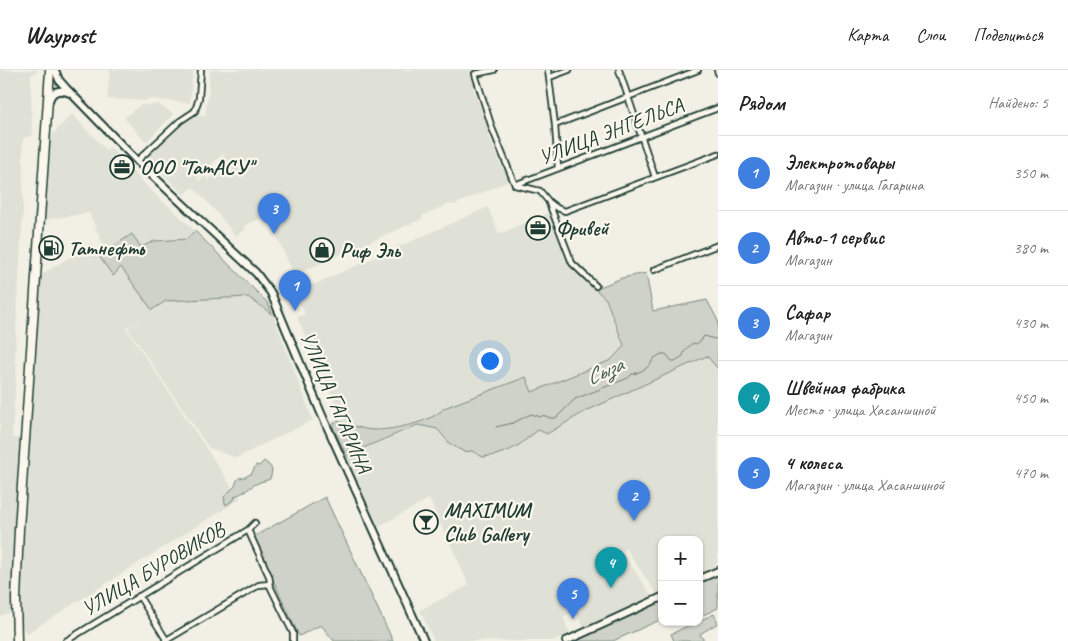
<!DOCTYPE html>
<html lang="ru">
<head>
<meta charset="utf-8">
<style>
  :root { --surface:#fff; --page:#f6f6f6; --text:#222; --muted:#767676; --line:#e0e0e0; --accent:#1f3d34 }
  body { margin:0; font-family:Caveat,sans-serif; background:var(--page); color:var(--text) }
  .controls { position:absolute; right:15px; bottom:15px; display:grid; overflow:hidden; border-radius:10px; box-shadow:0 1px 4px #0004 }
  .controls button { width:45px; height:45px; display:grid; place-items:center; padding:0; border:0; border-bottom:1px solid var(--line); background:var(--surface); color:var(--text); font:25px sans-serif }
  .you { position:absolute; left:489px; top:290px; width:18px; height:18px; margin:-12px; border:4px solid #fff; border-radius:50%; background:#1a73e8; box-shadow:0 0 0 8px #1a73e833 }
  .badge { display:grid; place-items:center; width:32px; height:32px; border-radius:50%; background:var(--accent); color:#fff; font-size:16px; font-weight:700 }
  .pin { position:absolute; translate:-50% -41px; filter:drop-shadow(0 1px 2px #0008) }
  .pin::after { content:''; position:absolute; top:26px; width:18px; height:15px; background:inherit; clip-path:polygon(0 0,100% 0,50% 100%) }
  .list { margin:0; padding:0; list-style:none }
  h2 { display:flex; justify-content:space-between; align-items:center; height:65px; margin:0; padding:0 20px; font-size:21px }
  h2 small { font-size:16px; font-weight:400; color:var(--muted) }
  .list li { display:grid; grid-template-columns:32px 1fr auto; gap:15px; align-items:center; box-sizing:border-box; height:75px; padding:0 20px; border-top:1px solid var(--line) }
  .list b { display:block; font-size:19px; white-space:nowrap }
  .list p { margin:0; font-size:16px; white-space:nowrap; color:var(--muted) }
  .list em { font-size:16px; font-style:normal; color:var(--muted) }
  .map { position:relative; flex:none; width:718px; height:571px; overflow:hidden }
  header { display:flex; align-items:center; gap:30px; box-sizing:border-box; height:70px; padding:0 25px; background:var(--surface); border-bottom:1px solid var(--line) }
  header strong { font-size:24px }
  nav { display:flex; gap:28px; margin-inline-start:auto; font-size:18px }
  main { display:flex }
  aside { flex:1; background:var(--surface) }
  .map>svg:first-child { display:block }
  .built { fill:#e0e1d6; fill-rule:evenodd }
  .green { fill:#cfd2c8; stroke:#77887e }
  .lines { fill:none; stroke-linecap:round; stroke-linejoin:round }
  .stream { stroke:#6e7f75; stroke-width:1 }
  .street-casing { stroke:#1f3d34; stroke-width:8 }
  .secondary-casing { stroke:#1f3d34; stroke-width:10 }
  .primary-casing { stroke:#1f3d34; stroke-width:11 }
  .street { stroke:#fbf7ec; stroke-width:4.5 }
  .secondary { stroke:#fbf7ec; stroke-width:6 }
  .primary { stroke:#fbf7ec; stroke-width:8 }
  .labels { text-anchor:middle; stroke-width:4.5; stroke-linejoin:round; paint-order:stroke }
  .street-label { font-size:21px; fill:#1f3d34; stroke:#fbf7ec }
  .poi-label { font-size:21px; font-weight:bold; fill:#1f3d34; stroke:#fbf7ec; text-anchor:start }
  .water-label { font-size:22px; font-style:italic; fill:#465e55; stroke:#fbf7ec }
</style>
</head>
<body>
<header>
<strong>Waypost</strong>
<nav><a>Карта</a><a>Слои</a><a>Поделиться</a></nav>
</header>
<main>
<div class="map">
<svg width="718" height="571" viewBox="0 0 718 571">
  <rect width="100%" height="100%" fill="#f2f0e5"/>
  <filter id="ink" filterUnits="userSpaceOnUse"><feTurbulence type="fractalNoise" baseFrequency=".02" numOctaves="2"/><feDisplacementMap in="SourceGraphic" scale="10" xChannelSelector="R" yChannelSelector="G"/><feConvolveMatrix kernelMatrix="1 2 1 2 8 2 1 2 1" color-interpolation-filters="sRGB"/></filter>
  <g filter="url(#ink)">
    <path class="built" d="M 0,0 L 37,0 L 37,2 L 31,5 L 32,66 L 23,68 L 23,139 L 16,263 L 15,293 L 17,294 L 12,368 L 22,368 L 11,542 L 0,546 Z
      M 110,0 L 193,0 L 190,33 L 147,29 L 146,31 L 107,29 Z
      M 210,0 L 471,0 L 475,24 L 490,61 L 488,64 L 503,99 L 506,101 L 510,108 L 507,112 L 454,135 L 448,134 L 422,146 L 422,149 L 294,205 L 268,146 L 245,155 L 246,159 L 235,166 L 219,145 L 193,117 L 184,125 L 146,87 L 191,47 L 196,45 L 205,46 L 209,17 ZM 224,83 L 225,85 L 219,91 L 224,96 L 209,110 L 204,106 L 199,111 L 197,108 Z
      M 158,34 L 174,44 L 146,72 L 124,48 L 140,35 Z
      M 72,44 L 106,80 L 110,77 L 131,100 L 164,133 L 166,133 L 195,161 L 186,168 L 154,170 L 141,176 L 132,164 L 106,181 L 89,143 L 44,150 L 50,67 Z
      M 488,137 L 499,164 L 548,143 L 570,196 L 606,229 L 623,276 L 611,290 L 532,322 L 525,307 L 444,338 L 440,343 L 428,348 L 404,356 L 374,360 L 358,357 L 344,353 L 297,247 L 305,244 L 295,223 Z
      M 91,174 L 113,206 L 121,197 L 153,241 L 154,240 L 166,231 L 248,227 L 273,245 L 313,350 L 236,388 L 209,378 L 128,259 L 130,256 L 146,245 L 126,258 L 240,429 L 26,564 L 19,550 L 41,205 Z
      M 708,286 L 718,300 L 718,493 L 714,495 L 716,498 L 699,506 L 699,470 L 662,470 L 662,524 L 658,526 L 626,479 L 622,482 L 653,528 L 585,559 L 575,541 L 563,547 L 570,563 L 553,571 L 434,571 L 420,540 L 469,515 L 429,429 L 378,457 L 346,386 L 419,356 L 437,360 L 450,375 L 464,383 L 472,381 L 483,387 L 496,385 L 511,380 L 519,375 L 524,370 L 538,360 L 547,365 L 584,342 Z"/>
    <path class="green" d="M 195,161 L 267,232 L 273,245 L 248,227 L 166,231 L 152,240 L 121,197 L 113,206 L 99,186 L 132,164 L 141,177 L 154,171 L 186,169 Z
      M 646,203 L 653,241 L 707,230 L 718,251 L 718,299 L 707,286 L 584,342 L 547,364 L 538,360 L 519,375 L 510,380 L 496,385 L 483,387 L 472,381 L 464,382 L 450,374 L 437,359 L 418,355 L 361,379 L 361,383 C 357,388 351,391 346,385 L 333,357 L 334,353 L 337,351 C 349,353 361,360 375,360 C 392,360 433,352 444,338 L 526,307 L 532,322 L 611,290 L 624,276 L 606,229 L 595,219 L 622,208 Z
      M 264,391 C 273,398 273,399 270,409 C 266,411 262,411 258,413 C 249,417 245,423 235,426 L 234,430 L 226,435 L 225,433 L 224,427 L 235,416 L 237,410 L 239,408 L 245,407 L 252,403 L 256,395 L 259,396 Z
      M 325,427 L 393,571 L 334,571 L 321,555 L 299,566 L 253,467 Z
      M 718,504 L 718,538 L 699,547 L 699,513 Z
      M 662,530 L 662,549 L 613,571 L 574,571 Z
      M 714,544 L 718,553 L 700,564 L 703,569 L 706,571 L 674,571 L 671,564 L 696,552 L 699,552 L 699,551 Z"/>
    <g class="lines">
      <path class="stream" d="M 496,357 L 513,353 L 531,344 L 541,347 L 543,345 L 550,348 L 556,348 L 575,329 L 628,308 L 632,304 L 634,304 C 642,301 651,297 653,289 L 661,284 L 666,284 L 672,291 L 675,291 L 683,286 C 684,280 688,277 693,273 L 696,274 L 702,270 L 703,267 L 705,266 L 714,269 L 718,268"/>
      <g class="street-casing">
        <path id="street" d="M 494,0 L 475,4 L 492,58 L 515,115 L 540,121 L 549,132 L 557,138 L 565,141 L 718,84
          M 548,0 L 555,55 L 558,98
          M 619,0 L 655,107
          M 717,0 L 718,3
          M 550,7 L 569,0
          M 555,55 L 698,0
          M 137,91 L 180,51 L 195,41 L 199,28 L 201,0
          M 517,114 L 718,38
          M 549,133 L 572,193 L 596,216
          M 654,200 L 718,175
          M 248,460 L 269,506 L 270,511 L 269,514 L 293,563 L 293,571
          M 139,526 L 167,571
          M 66,571 L 248,460 L 255,453
          M 165,571 L 259,515 L 269,514"/>
      </g>
      <g class="secondary-casing">
        <path id="secondary" d="M 55,0 L 59,10 L 66,18 L 137,91 L 256,203 L 271,223 L 321,343 L 424,571
          M 49,31 C 52,20 60,19 70,23
          M 699,509 L 718,501
          M 566,571 L 662,527"/>
      </g>
      <g class="primary-casing">
        <path id="primary" d="M 17,571 L 16,529 L 19,459 L 50,0"/>
      </g>
      <use href="#street" class="street"/>
      <use href="#secondary" class="secondary"/>
      <use href="#primary" class="primary"/>
    </g>
  </g>
  <defs>
    <g id="office-ring" transform="scale(1.25)"><circle r="9.5" fill="#fbf7ec" stroke="#1f3d34" stroke-width="1.5"/><path d="M-6-3h4V-5.5h4V-3h4V5H-6ZM-1-4.5V-3h2v-1.5ZM-6 0V1H6V0Z" fill="#1f3d34"/></g>
    <g id="fuel-ring" transform="scale(1.25)"><circle r="9.5" fill="#fbf7ec" stroke="#1f3d34" stroke-width="1.5"/><path d="M-5.5-6h7V0h2V4h1.3V-2.5L3-4.5l.8-.8L6-3V5H2.5V1h-1V6h-7ZM-4.2-4.7v3.2H.2V-4.7Z" fill="#1f3d34"/></g>
    <g id="shop-ring" transform="scale(1.25)"><circle r="9.5" fill="#fbf7ec" stroke="#1f3d34" stroke-width="1.5"/><path d="M-5-2.5h2.3a2.7 3.5 0 0 1 5.4 0H5L5.5 6h-11ZM-1.5-2.5h3a1.5 2.3 0 0 0-3 0Z" fill="#1f3d34"/></g>
    <g id="bar-ring" transform="scale(1.25)"><circle r="9.5" fill="#fbf7ec" stroke="#1f3d34" stroke-width="1.5"/><path d="M-6-5H6L.8 .8V4.5H3.5V6h-7V4.5H-.8V.8Z" fill="#1f3d34"/></g>
  </defs>
  <g fill-rule="evenodd">
    <use href="#office-ring" x="122" y="97"/>
    <use href="#office-ring" x="538" y="158"/>
    <use href="#fuel-ring" x="51" y="178"/>
    <use href="#shop-ring" x="322" y="180"/>
    <use href="#bar-ring" x="426" y="452"/>
  </g>
  <g class="labels">
    <g class="street-label">
      <text transform="translate(611 61) rotate(-21)" y="7">УЛИЦА ЭНГЕЛЬСА</text>
      <text transform="translate(336 332) rotate(67)" y="7">УЛИЦА ГАГАРИНА</text>
      <text transform="translate(153 499) rotate(-31)" y="7">УЛИЦА БУРОВИКОВ</text>
    </g>
    <g class="poi-label">
      <text x="140" y="104">ООО "ТатАСУ"</text>
      <text x="556" y="165">Фривей</text>
      <text x="68" y="185">Татнефть</text>
      <text x="340" y="187">Риф Эль</text>
      <text x="444" y="447">MAXIMUM<tspan x="444" dy="24">Club Gallery</tspan></text>
    </g>
    <g class="water-label">
      <text transform="translate(604 300) rotate(-23)" y="8">Сыза</text>
    </g>
  </g>
</svg>
<div class="controls">
<button>+</button>
<button>−</button>
</div>
<div class="you"></div>
<div class="pin badge" style="left:295px;top:241px;background:#3f7fe0">1</div>
<div class="pin badge" style="left:634px;top:451px;background:#3f7fe0">2</div>
<div class="pin badge" style="left:274px;top:164px;background:#3f7fe0">3</div>
<div class="pin badge" style="left:611px;top:518px;background:#0f9aa8">4</div>
<div class="pin badge" style="left:573px;top:549px;background:#3f7fe0">5</div>
</div>
<aside>
<h2>Рядом<small>Найдено: 5</small></h2>
<ul class="list">
<li><span class="badge" style="background:#3f7fe0">1</span><div><b>Электротовары</b><p>Магазин · улица Гагарина</p></div><em>350 m</em></li>
<li><span class="badge" style="background:#3f7fe0">2</span><div><b>Авто-1 сервис</b><p>Магазин</p></div><em>380 m</em></li>
<li><span class="badge" style="background:#3f7fe0">3</span><div><b>Сафар</b><p>Магазин</p></div><em>430 m</em></li>
<li><span class="badge" style="background:#0f9aa8">4</span><div><b>Швейная фабрика</b><p>Место · улица Хасаншиной</p></div><em>450 m</em></li>
<li><span class="badge" style="background:#3f7fe0">5</span><div><b>4 колеса</b><p>Магазин · улица Хасаншиной</p></div><em>470 m</em></li>
</ul>
</aside>
</main>
</body>
</html>
